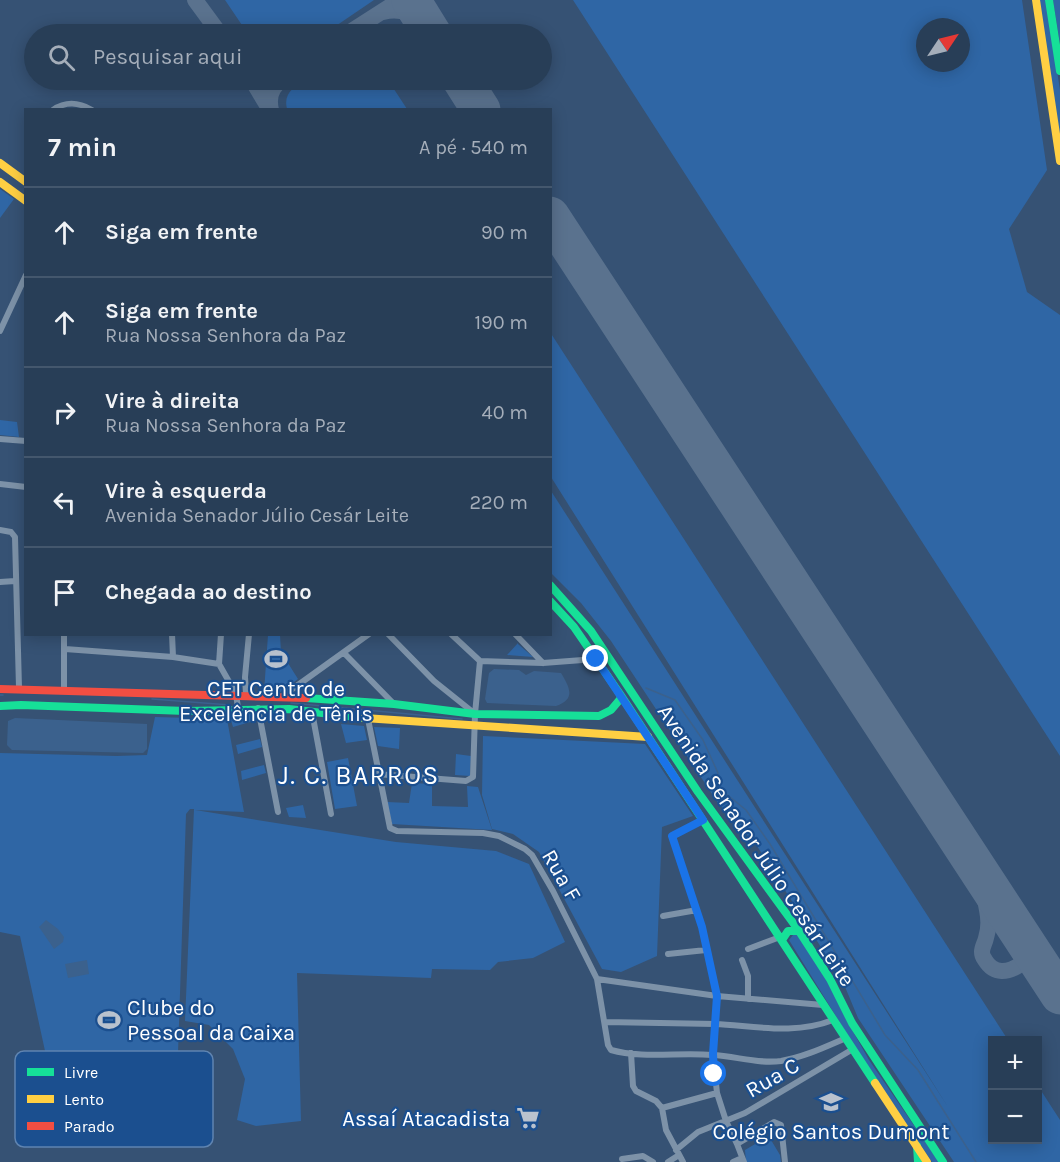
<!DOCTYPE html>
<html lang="pt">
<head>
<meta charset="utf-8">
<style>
  :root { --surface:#283e57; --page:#344961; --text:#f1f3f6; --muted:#a5aeba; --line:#44576d }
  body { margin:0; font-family:Karla,sans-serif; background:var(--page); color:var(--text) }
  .controls { position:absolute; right:18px; bottom:18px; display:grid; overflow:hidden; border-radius:0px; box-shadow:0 3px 15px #0003 }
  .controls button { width:54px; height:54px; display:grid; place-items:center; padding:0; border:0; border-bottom:2px solid var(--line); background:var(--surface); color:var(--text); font:30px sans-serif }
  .compass { position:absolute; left:916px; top:18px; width:54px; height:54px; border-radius:50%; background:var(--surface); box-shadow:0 3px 15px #0003; rotate:55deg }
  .stop { position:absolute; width:18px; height:18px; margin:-14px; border:4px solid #1a73e8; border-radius:50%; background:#fff }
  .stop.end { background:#1a73e8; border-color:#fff; box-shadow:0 2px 6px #0008 }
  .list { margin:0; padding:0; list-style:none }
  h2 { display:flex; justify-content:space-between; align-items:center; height:78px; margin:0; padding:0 24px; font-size:26px }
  h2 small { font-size:20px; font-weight:400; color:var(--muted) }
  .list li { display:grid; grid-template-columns:39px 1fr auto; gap:18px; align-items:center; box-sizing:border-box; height:90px; padding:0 24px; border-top:2px solid var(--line) }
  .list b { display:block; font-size:22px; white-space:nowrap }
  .list p { margin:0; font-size:20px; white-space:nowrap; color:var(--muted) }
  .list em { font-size:20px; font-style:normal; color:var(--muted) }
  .icon { flex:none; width:33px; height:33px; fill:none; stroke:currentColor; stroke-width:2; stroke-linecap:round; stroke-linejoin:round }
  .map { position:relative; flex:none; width:1060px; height:1162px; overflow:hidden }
  .search { position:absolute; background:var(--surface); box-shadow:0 3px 15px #0003; left:24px; top:24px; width:528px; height:66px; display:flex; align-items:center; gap:15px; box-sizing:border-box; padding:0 21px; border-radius:33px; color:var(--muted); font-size:22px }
  .panel { position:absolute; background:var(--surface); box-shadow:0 3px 15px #0003; left:24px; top:108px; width:528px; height:528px; border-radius:0px }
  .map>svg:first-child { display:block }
  .green { fill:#2f66a5; fill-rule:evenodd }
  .water { fill:#3b618d }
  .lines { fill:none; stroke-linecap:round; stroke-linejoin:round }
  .stream { stroke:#3b618d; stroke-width:1.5 }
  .taxiway { stroke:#5a728e; stroke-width:16 }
  .runway { stroke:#5a728e; stroke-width:39 }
  .street { stroke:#7d92a8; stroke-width:6 }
  .fast { stroke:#16e098; stroke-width:8 }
  .slow { stroke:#ffcf43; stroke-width:8 }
  .jam { stroke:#f24e42; stroke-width:8 }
  .route { stroke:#1a73e8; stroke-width:8 }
  .labels { text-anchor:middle; stroke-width:4.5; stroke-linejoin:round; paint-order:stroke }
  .poi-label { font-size:22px; fill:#fff; stroke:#1b4f8f }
  .street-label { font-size:22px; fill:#fff; stroke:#1b4f8f }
  .quarter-label { font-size:26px; letter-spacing:1.5px; fill:#fff; stroke:#1b4f8f }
  .key { fill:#1b4f8f; stroke:#5f84b1; stroke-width:1.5 }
  .key-label { font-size:16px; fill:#fff }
</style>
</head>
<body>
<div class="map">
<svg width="1060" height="1162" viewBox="0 0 1060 1162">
  <rect width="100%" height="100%" fill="#365274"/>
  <path class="green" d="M 225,0 L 374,0 L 324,34 L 248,34 Z
    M 573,0 L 1022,0 L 1047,170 L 1009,229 L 1027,292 L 1060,315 L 1060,756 ZM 925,27 L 961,27 L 961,63 L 925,63 Z
    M 1039,0 L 1046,0 L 1060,90 L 1060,137 Z
    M 1053,0 L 1060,0 L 1060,44 Z
    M 306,80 L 388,80 L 407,109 L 287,109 C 283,93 294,87 306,80 Z
    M 0,189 L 14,199 L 0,218 Z
    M 550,332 L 1008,1040 L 992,1040 L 992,1140 L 1038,1140 L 1038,1086 L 1060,1120 L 1060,1162 L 954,1162 L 858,1018 L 843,982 L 757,846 L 718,803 L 611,641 L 581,603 L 551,573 L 551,491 L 948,1107 L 551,477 Z
    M 0,420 L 17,422 L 19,437 L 0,435 Z
    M 268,635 L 280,635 L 281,652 L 298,679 L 279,693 L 264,692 Z
    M 518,643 L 518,644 L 533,657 L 507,655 Z
    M 254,711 L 257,720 L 233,727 L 230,717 Z
    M 155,717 L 227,719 L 244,812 L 195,810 L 396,842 L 496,851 L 529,864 L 565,942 L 533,958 L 498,962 L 490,970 L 432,969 L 431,978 L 297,973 L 301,1121 L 256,1126 L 237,1120 L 245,1079 L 233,1049 L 209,1025 L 185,1021 L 194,809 L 190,809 L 186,814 L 176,1113 L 124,1123 L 72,1137 L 62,1129 L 20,936 L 0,932 L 0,753 L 117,756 L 147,755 Z
    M 341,724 L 364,726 L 367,740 L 346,743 Z
    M 374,727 L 400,728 L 399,749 L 378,746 Z
    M 483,736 L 645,744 L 693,816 L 662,827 L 657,956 L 621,972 L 602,969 L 539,852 L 513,834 L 492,829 L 482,795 Z
    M 260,739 L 262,747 L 238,754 L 236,745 Z
    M 456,754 L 471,756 L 470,776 L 455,775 Z
    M 348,758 L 357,806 L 335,809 L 327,762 Z
    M 264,765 L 266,773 L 242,780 L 241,771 Z
    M 412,783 L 432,784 L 432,806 L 468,807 L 467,786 L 478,787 L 492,830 L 392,824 L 387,802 L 409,803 Z
    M 303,805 L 306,818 L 289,817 L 286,808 Z
    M 793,935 L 798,935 L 832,988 L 847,1021 L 869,1060 L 939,1162 L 932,1162 L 863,1060 L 789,940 Z
    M 762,1140 L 771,1140 L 780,1155 L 781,1162 L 746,1162 L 745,1150 Z"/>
  <path class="water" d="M 494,669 L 519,670 L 526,675 L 534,671 L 561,673 C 570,688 576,699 556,706 L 487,703 L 485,699 L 489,673 Z
    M 15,718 L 147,724 L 147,749 L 143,753 L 12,750 L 7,745 L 8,721 Z
    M 46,920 L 58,929 L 64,937 L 63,942 L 54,949 L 39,927 Z
    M 87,960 L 89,974 L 68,978 L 65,964 Z"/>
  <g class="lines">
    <path class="stream" d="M 646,688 L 675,700 L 703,740 L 718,773 L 714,784 L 746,810 L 770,844 L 885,1035 L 918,1070 L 976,1162
      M 0,695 L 3,695
      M 152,699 L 230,705
      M 291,703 L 462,719"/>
    <path class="taxiway" d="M 195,0 L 220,34
      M 383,12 C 403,7 415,15 429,29
      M 347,34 L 400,0
      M 252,80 L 270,110
      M 271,110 C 268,97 271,86 283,80
      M 966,853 C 975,871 984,890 987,910 C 989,920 989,929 986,938 C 985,943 982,947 982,952 C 982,956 983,957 985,960 C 994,975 1008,973 1021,964 L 1024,951 L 1022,937"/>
    <path class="runway" d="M 411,0 L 432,34
      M 462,80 L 481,110
      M 550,216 L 1060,995"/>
    <path class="street" d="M 53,110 C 66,101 78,102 92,110
      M 0,331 L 26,275
      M 0,439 L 26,441
      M 0,484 L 26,487
      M 0,530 L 11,532 L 15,537 L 19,688
      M 0,582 L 15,581
      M 64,634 L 64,690
      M 172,634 L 173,657
      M 221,634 L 219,664 L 236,694 L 238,708
      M 388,634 L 434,681 L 474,713
      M 451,634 L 480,661
      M 515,634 L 543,663
      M 65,649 L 173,657 L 219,664
      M 344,653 L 394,704
      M 480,661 L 543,663 L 596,659
      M 246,694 L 245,677 L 249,634
      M 284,695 L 369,634
      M 258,708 L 278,812
      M 312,712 L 331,814
      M 368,719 L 390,828 L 397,831 L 483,833 L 499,836 L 525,849 L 532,855 L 553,891 L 597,979 L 608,1045 L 611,1050 C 642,1059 680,1052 712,1055 C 736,1056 757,1064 781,1061 C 804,1057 825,1047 846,1038
      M 377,774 L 466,781 L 473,777 L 475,714 L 480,661
      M 703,820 L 672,836 L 702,927 L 717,996 L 713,1055 L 717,1093 L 726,1121 L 737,1144
      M 663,916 L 697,910
      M 748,949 L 780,937
      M 668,954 L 706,950
      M 742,960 L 748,976 L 748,999
      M 597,979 L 717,996 L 823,1005
      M 605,1022 C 642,1023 679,1023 715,1024 C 755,1026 795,1035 833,1020
      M 631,1053 L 633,1086 L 636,1091 L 656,1101 L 662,1108 L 666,1130 L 683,1162
      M 662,1108 L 717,1093
      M 676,1150 L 698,1132 L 745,1113 L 853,1049
      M 622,1159 L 643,1156 L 653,1162
      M 668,1162 L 679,1155
      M 733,1162 L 742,1158
      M 744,1162 L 737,1144 L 774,1122 L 781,1125 L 785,1162"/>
    <path class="fast" d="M 1049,0 L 1060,71
      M 550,585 L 591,631 L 698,792 L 799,931 L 830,979 L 852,1023 L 943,1162
      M 550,601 L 574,627 L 622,697 L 875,1083
      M 306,698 L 394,704 L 475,714 L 599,716 L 611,710 L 622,697
      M 0,706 L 21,705 L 186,711 L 289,709 L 364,718
      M 782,940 L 788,931 L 799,931
      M 917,1146 L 918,1162"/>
    <path class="slow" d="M 1036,0 L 1060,161
      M 0,163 L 26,182
      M 0,182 L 26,201
      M 364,718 L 648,737
      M 875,1083 L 927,1162"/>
    <path class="jam" d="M 0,689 L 306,698"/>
  </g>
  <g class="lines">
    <path class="route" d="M 596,659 L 703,820 L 672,836 L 702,927 L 717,996 L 713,1054 L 714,1074"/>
  </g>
  <defs>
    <g id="stadium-bare" transform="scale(1.8)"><path d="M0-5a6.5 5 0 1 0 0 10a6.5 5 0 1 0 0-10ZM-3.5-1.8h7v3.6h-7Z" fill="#b9c2ce" stroke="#1b4f8f" stroke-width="2.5" paint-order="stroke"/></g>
    <g id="school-bare" transform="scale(1.8)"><path d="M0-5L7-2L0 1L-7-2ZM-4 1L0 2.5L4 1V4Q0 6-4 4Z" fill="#b9c2ce" stroke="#1b4f8f" stroke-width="2.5" paint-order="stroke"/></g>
    <g id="supermarket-bare" transform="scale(1.8)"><path d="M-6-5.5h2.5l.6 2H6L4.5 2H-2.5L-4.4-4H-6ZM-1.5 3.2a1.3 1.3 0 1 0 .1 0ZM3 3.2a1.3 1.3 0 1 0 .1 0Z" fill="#b9c2ce" stroke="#1b4f8f" stroke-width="2.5" paint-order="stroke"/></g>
  </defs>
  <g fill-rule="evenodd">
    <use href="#stadium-bare" x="276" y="659"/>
    <use href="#stadium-bare" x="109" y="1020"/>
    <use href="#school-bare" x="831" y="1102"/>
    <use href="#supermarket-bare" x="528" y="1118"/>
  </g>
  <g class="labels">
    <g class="poi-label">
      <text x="276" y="696">CET Centro de<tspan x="276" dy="25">Excelência de Tênis</tspan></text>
      <text x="127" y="1015" text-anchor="start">Clube do<tspan x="127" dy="25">Pessoal da Caixa</tspan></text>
      <text x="510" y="1126" text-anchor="end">Assaí Atacadista</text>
      <text x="831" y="1139">Colégio Santos Dumont</text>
    </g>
    <g class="street-label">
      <text transform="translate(757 845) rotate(56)" y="8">Avenida Senador Júlio Cesár Leite</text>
      <text transform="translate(562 875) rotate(60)" y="8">Rua F</text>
      <text transform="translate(772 1077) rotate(-30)" y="8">Rua C</text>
    </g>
    <g class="quarter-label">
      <text x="359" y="784">J. C. BARROS</text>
    </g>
  </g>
  <rect x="15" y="1051" width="198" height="96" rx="9" class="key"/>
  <rect x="27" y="1068" width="27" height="8" fill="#16e098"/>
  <rect x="27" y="1095" width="27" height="8" fill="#ffcf43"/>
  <rect x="27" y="1122" width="27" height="8" fill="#f24e42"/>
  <g class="key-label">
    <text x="64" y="1078">Livre</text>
    <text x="64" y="1105">Lento</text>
    <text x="64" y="1132">Parado</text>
  </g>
</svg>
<div class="controls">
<button>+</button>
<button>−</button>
</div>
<svg class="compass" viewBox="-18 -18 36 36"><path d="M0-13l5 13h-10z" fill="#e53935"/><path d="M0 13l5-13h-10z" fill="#a5aeba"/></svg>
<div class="stop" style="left:714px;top:1074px"></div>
<div class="stop end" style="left:596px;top:659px"></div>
<div class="search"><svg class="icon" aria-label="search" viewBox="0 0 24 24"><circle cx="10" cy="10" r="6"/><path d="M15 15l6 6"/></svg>Pesquisar aqui</div>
<section class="panel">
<h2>7 min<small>A pé · 540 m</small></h2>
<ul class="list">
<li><svg class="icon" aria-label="ahead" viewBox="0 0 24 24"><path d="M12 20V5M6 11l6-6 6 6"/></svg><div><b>Siga em frente</b></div><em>90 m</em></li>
<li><svg class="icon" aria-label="ahead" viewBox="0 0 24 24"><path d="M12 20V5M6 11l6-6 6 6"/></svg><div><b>Siga em frente</b><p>Rua Nossa Senhora da Paz</p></div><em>190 m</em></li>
<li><svg class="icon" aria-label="right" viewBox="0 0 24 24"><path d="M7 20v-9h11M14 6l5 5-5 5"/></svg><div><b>Vire à direita</b><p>Rua Nossa Senhora da Paz</p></div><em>40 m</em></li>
<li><svg class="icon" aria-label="left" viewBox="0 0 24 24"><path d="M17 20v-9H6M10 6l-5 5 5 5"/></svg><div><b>Vire à esquerda</b><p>Avenida Senador Júlio Cesár Leite</p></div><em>220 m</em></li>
<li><svg class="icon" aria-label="arrive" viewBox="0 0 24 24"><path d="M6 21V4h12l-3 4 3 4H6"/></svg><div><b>Chegada ao destino</b></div></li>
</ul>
</section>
</div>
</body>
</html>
